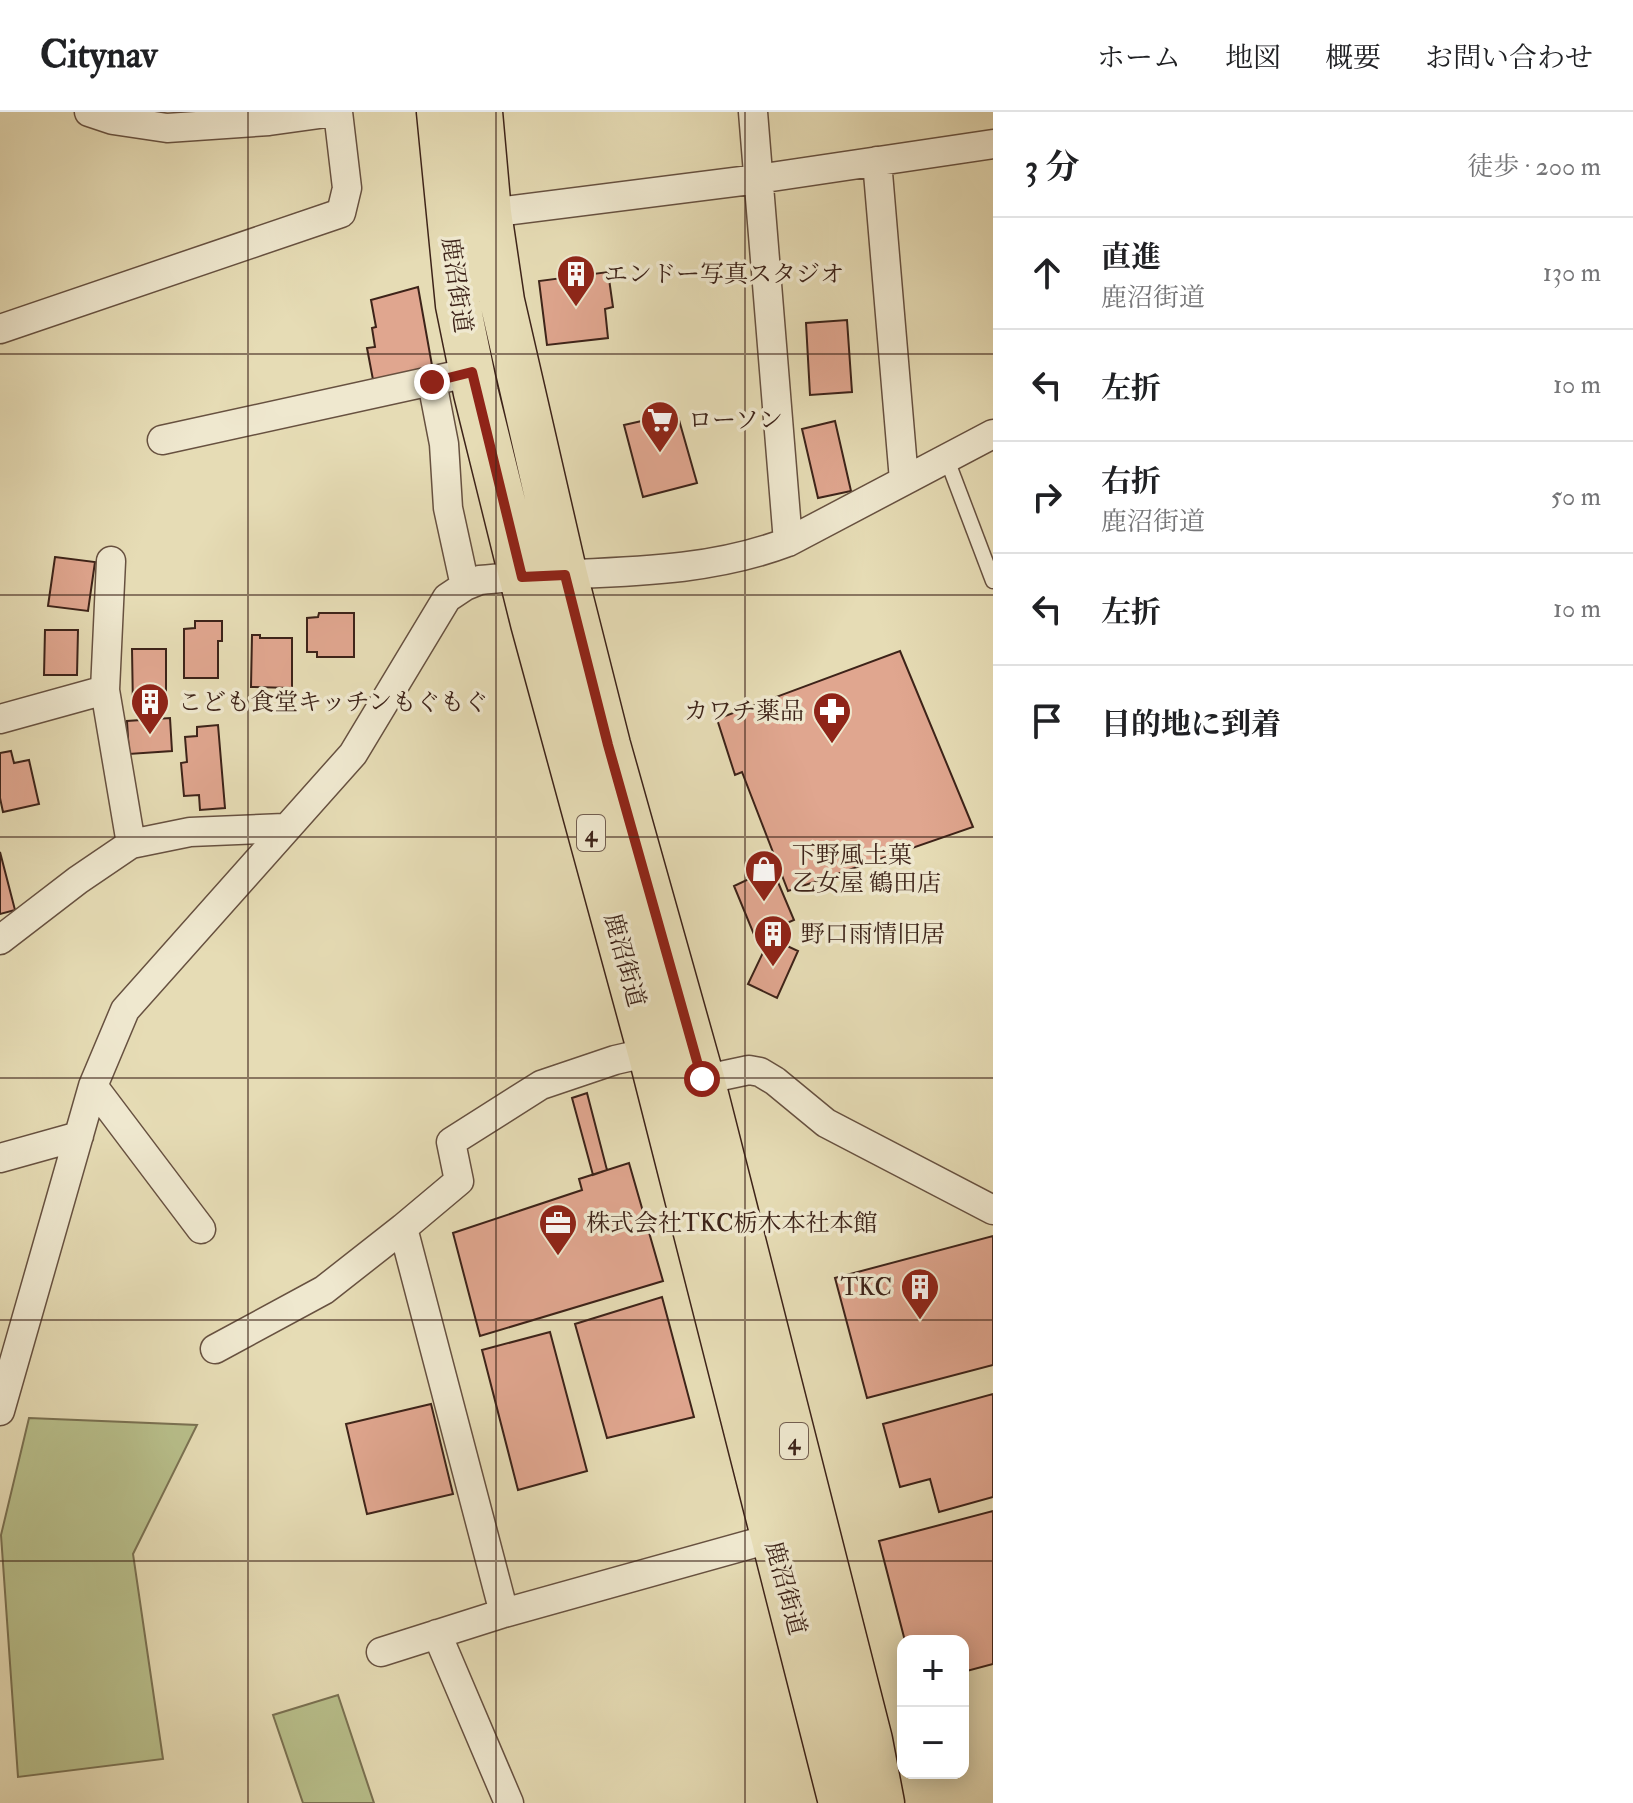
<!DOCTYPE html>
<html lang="ja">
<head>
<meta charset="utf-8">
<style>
  :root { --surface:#fff; --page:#f2f2f2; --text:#202124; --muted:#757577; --line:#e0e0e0 }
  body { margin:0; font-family:"IM FELL Double Pica","Noto Serif JP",serif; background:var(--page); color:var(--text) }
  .controls { position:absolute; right:24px; bottom:24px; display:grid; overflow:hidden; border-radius:16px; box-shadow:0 4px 20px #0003 }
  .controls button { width:72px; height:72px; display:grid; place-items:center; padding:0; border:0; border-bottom:2px solid var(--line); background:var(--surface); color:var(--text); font:40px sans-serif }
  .stop { position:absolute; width:24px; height:24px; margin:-18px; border:6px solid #8f2418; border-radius:50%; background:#fff }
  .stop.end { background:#8f2418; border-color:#fff; box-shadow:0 2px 8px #0008 }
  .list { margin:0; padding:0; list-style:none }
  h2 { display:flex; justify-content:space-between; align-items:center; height:104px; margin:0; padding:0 32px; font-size:34px }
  h2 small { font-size:26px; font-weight:400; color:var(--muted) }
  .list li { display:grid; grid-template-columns:52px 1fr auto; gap:24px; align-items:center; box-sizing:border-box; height:112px; padding:0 32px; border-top:2px solid var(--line) }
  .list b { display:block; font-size:30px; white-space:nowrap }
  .list p { margin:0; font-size:26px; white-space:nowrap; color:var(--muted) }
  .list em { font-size:26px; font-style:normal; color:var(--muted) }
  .icon { flex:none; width:44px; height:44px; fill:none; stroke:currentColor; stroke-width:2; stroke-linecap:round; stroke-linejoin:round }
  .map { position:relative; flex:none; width:993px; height:1691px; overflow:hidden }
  header { display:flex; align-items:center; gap:48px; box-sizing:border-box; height:112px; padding:0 40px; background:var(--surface); border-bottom:2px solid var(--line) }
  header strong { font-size:38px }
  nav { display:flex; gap:44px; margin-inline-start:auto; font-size:28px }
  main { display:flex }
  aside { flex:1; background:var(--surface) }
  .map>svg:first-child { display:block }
  .green { fill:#b8bf8b; stroke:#7a7152; stroke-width:2 }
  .building { fill:#e0a68f; stroke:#3d2319; stroke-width:2 }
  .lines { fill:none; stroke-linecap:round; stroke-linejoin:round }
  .lane-casing { stroke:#675140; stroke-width:17 }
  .street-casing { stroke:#675140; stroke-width:31 }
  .primary-casing { stroke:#3d2319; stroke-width:47 }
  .lane { stroke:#efe8cf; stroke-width:14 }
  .street { stroke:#efe8cf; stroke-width:28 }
  .primary { stroke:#e6dcb5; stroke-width:44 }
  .route { stroke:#8f2418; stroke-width:10 }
  .grid { fill:none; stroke:#3d2319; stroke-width:2; stroke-opacity:0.55 }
  .labels { text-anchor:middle; stroke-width:7; stroke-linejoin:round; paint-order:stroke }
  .shield { fill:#efe8cf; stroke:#725e50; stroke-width:2 }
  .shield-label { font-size:22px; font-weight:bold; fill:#3d2319 }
  .poi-label { font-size:24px; fill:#3d2319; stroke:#efe8cf; text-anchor:start }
  .street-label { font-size:24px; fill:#3d2319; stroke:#efe8cf }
</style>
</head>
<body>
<header>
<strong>Citynav</strong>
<nav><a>ホーム</a><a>地図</a><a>概要</a><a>お問い合わせ</a></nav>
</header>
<main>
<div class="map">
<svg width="993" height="1691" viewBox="0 0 993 1691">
  <rect width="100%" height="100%" fill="#e6dcb5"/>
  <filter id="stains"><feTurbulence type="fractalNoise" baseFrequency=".0025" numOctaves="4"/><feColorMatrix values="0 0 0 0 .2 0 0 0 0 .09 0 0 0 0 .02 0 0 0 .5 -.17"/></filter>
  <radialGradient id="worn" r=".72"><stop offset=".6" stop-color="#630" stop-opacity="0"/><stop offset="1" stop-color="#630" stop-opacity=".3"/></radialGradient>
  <path class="green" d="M 29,1306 L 197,1313 L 133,1442 L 163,1647 L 18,1665 L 1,1423 Z
    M 338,1583 L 374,1691 L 303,1691 L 273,1603 Z"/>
  <path class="building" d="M 608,160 L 613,195 L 605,197 L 608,226 L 547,233 L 539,169 Z
    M 418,175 L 433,259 L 374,273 L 367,236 L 375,235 L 372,216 L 376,215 L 371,188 Z
    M 847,208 L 852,280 L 810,283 L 806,211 Z
    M 677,301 L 697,371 L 643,385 L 624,313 Z
    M 835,309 L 851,379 L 818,386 L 802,317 Z
    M 55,445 L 95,450 L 88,499 L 48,494 Z
    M 319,501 L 354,501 L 354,545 L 317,545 L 317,540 L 307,540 L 307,506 L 318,505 Z
    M 195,509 L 222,509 L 222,529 L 218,529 L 218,566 L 184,566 L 184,517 L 195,516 Z
    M 45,518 L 78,518 L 77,563 L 44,563 Z
    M 252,523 L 260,523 L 260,526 L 292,526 L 292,576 L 251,575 Z
    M 132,537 L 166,537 L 166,597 L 133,597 Z
    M 900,539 L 973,715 L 788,779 L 742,660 L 735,663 L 717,607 Z
    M 170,606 L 172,639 L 129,642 L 127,609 Z
    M 218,613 L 225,696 L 200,698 L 199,683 L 184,684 L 181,651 L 187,650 L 185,625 L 197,624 L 197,615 Z
    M 11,639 L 14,651 L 29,648 L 39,692 L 3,700 L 0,686 L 0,641 Z
    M 0,740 L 15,798 L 0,802 Z
    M 772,756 L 794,808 L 755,825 L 734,774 Z
    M 770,826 L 798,839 L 777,886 L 748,872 Z
    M 587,981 L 607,1058 L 593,1063 L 572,986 Z
    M 629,1051 L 663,1169 L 480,1224 L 453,1121 L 582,1078 L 579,1067 Z
    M 993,1124 L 993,1253 L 867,1286 L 835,1166 Z
    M 662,1185 L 694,1305 L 607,1326 L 575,1212 Z
    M 550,1220 L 587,1359 L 518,1378 L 482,1238 Z
    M 993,1282 L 993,1385 L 939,1400 L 930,1367 L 900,1375 L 883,1312 Z
    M 431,1292 L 453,1382 L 367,1402 L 346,1312 Z
    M 993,1399 L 993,1552 L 963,1560 L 963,1529 L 905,1529 L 879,1429 Z"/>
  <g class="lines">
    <g class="lane-casing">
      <path id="lane" d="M 946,345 L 993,469"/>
    </g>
    <g class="street-casing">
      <path id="street" d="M 89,0 L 113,8 L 167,16 L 269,9 L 334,0
        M 753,0 L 788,430
        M 877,49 L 904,368
        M 489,101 L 758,67 L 993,32
        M 0,217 L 341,101 L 347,76 L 338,0
        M 432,270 L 444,332 L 448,396 L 465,474
        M 162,328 L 472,260
        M 111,449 L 105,578 L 131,732
        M 0,607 L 105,578
        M 0,828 L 78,768 L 131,732 L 190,720 L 284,716
        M 650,940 L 615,948 L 541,973 L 451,1030 L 459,1069 L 403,1116 L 504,1501 L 773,1426
        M 688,971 L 749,958 L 760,960 L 775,969 L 826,1011 L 993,1098
        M 93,974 L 201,1117
        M 0,1046 L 79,1024
        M 215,1237 L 324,1178 L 403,1116
        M 0,1299 L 93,974 L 125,898 L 353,642 L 447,486 L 465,474 L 480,468 C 583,457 688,468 788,430 L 993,322
        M 437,1522 L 509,1691
        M 381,1540 L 504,1501"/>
    </g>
    <g class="primary-casing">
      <path id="primary" d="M 439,0 L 458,193 L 476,281 L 533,511 L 650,940 L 841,1691
        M 480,0 L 489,101 L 502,189 L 565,463 L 608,633 L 702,967 L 870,1628 L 882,1691"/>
    </g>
    <use href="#lane" class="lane"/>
    <use href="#street" class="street"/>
    <use href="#primary" class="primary"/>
  </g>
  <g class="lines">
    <path class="route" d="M 432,270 L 472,260 L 522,465 L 565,463 L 608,633 L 702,967"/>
  </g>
  <path class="grid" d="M 248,0 L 248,1691M 496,0 L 496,1691M 745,0 L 745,1691M 0,242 L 993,242M 0,483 L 993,483M 0,725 L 993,725M 0,966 L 993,966M 0,1208 L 993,1208M 0,1449 L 993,1449"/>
  <defs>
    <g id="building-pin" transform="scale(2)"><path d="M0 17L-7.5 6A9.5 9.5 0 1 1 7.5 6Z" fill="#8f2418" stroke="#efe8cf"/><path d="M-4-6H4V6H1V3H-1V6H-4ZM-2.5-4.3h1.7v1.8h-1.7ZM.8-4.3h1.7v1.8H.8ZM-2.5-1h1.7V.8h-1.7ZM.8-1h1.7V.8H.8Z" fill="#fff"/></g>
    <g id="supermarket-pin" transform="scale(2)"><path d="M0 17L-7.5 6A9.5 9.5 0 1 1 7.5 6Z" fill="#8f2418" stroke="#efe8cf"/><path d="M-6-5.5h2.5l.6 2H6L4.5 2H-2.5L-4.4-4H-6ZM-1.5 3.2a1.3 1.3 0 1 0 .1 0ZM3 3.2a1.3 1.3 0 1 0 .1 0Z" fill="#fff"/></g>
    <g id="pharmacy-pin" transform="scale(2)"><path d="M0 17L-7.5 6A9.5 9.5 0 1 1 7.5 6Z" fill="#8f2418" stroke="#efe8cf"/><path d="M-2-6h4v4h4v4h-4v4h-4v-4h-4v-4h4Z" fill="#fff"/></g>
    <g id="shop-pin" transform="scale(2)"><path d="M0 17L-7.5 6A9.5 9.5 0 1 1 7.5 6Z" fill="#8f2418" stroke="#efe8cf"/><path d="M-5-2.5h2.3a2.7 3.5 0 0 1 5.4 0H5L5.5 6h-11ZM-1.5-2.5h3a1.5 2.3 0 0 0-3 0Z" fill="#fff"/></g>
    <g id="office-pin" transform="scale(2)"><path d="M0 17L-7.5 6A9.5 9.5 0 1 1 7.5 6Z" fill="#8f2418" stroke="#efe8cf"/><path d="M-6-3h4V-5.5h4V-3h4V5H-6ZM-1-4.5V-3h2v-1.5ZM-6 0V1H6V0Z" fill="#fff"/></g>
  </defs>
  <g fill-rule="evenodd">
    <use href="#building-pin" x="576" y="162"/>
    <use href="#supermarket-pin" x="660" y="308"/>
    <use href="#building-pin" x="150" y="590"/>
    <use href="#pharmacy-pin" x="832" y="599"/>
    <use href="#shop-pin" x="764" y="757"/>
    <use href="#building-pin" x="773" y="822"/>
    <use href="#office-pin" x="558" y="1111"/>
    <use href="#building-pin" x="920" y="1175"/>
  </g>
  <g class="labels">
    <g class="shield">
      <rect x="577" y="703" width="28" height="36" rx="6"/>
      <rect x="780" y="1311" width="28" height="36" rx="6"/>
    </g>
    <g class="shield-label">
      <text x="591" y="729">4</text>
      <text x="794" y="1337">4</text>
    </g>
    <g class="poi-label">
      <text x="604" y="170">エンドー写真スタジオ</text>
      <text x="688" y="316">ローソン</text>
      <text x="178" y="598">こども食堂キッチンもぐもぐ</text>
      <text x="804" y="607" text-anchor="end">カワチ薬品</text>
      <text x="792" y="751">下野風土菓<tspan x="792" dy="28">乙女屋 鶴田店</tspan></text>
      <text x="801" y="830">野口雨情旧居</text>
      <text x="586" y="1119">株式会社TKC栃木本社本館</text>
      <text x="892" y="1183" text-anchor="end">TKC</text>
    </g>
    <g class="street-label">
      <text transform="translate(457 173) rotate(82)" y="8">鹿沼街道</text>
      <text transform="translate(625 848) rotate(75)" y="8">鹿沼街道</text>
      <text transform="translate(786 1476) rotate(75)" y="8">鹿沼街道</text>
    </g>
  </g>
  <rect width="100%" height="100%" filter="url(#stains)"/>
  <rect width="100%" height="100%" fill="url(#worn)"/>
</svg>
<div class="controls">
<button>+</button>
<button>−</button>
</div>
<div class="stop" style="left:702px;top:967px"></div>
<div class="stop end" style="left:432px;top:270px"></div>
</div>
<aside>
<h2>3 分<small>徒歩 · 200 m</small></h2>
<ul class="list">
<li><svg class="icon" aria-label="ahead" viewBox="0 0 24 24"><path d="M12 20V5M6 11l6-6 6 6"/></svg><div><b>直進</b><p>鹿沼街道</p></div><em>130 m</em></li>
<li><svg class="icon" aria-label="left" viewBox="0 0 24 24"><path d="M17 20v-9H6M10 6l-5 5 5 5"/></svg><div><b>左折</b></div><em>10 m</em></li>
<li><svg class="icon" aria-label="right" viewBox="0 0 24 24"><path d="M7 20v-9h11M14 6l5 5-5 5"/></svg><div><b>右折</b><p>鹿沼街道</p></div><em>50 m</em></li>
<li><svg class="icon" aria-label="left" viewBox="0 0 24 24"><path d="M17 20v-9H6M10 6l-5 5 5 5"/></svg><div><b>左折</b></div><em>10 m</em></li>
<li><svg class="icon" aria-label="arrive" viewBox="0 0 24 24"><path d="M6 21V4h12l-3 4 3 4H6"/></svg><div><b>目的地に到着</b></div></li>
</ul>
</aside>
</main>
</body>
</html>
